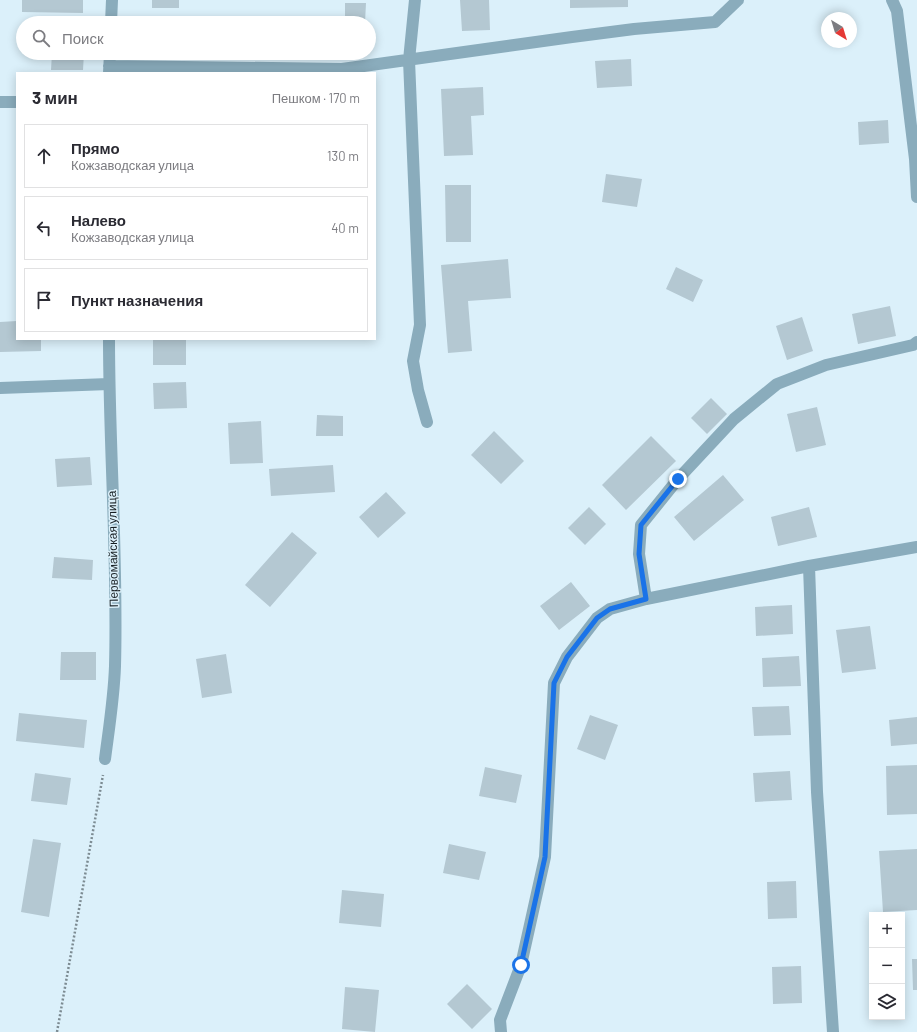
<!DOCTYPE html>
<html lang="ru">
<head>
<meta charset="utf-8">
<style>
  :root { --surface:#fff; --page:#f7f7f7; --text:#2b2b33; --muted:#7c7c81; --line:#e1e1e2 }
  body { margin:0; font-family:Barlow,sans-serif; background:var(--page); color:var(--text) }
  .controls { position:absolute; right:12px; bottom:12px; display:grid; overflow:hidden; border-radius:0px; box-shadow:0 2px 10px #0003 }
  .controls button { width:36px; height:36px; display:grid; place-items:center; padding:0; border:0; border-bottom:1px solid var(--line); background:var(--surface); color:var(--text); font:20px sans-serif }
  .compass { position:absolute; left:821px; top:12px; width:36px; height:36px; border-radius:50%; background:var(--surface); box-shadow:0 2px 10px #0003; rotate:142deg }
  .stop { position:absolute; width:12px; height:12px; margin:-9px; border:3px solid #1a73e8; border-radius:50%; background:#fff }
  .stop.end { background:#1a73e8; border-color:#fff; box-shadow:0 1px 4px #0008 }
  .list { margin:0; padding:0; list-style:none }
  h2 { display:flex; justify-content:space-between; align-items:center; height:52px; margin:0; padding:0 16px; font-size:17px }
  h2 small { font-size:13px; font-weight:400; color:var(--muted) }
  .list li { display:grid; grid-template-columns:26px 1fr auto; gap:12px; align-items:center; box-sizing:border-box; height:64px; margin:0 8px 8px; padding:0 8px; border:1px solid var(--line); border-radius:0px }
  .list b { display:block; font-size:15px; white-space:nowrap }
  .list p { margin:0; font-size:13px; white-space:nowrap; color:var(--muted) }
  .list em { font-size:13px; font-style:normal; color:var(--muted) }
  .icon { flex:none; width:22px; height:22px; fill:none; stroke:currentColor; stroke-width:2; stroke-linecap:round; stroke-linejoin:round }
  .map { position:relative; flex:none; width:917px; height:1032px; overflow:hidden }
  .search { position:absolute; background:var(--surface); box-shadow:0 2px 10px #0003; left:16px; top:16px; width:360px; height:44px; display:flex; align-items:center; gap:10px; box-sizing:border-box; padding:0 14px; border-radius:22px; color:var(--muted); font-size:15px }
  .panel { position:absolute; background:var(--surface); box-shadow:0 2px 10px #0003; left:16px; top:72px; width:360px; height:268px; border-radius:0px }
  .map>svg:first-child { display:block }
  .building { fill:#b4c8d2 }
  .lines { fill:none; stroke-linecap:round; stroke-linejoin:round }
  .path { stroke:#7c8b92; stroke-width:2.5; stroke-dasharray:2 2; stroke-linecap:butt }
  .minor { stroke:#8aacbc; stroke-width:12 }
  .route { stroke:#1a73e8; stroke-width:5 }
  .labels { text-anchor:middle; stroke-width:3; stroke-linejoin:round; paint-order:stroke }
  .street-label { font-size:12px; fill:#171f23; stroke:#dbf0fa }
</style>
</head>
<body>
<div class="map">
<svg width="917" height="1032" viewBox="0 0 917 1032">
  <rect width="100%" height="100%" fill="#dbf0fa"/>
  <path class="building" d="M 22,0 L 83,0 L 83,13 L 22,12 Z
    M 152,0 L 179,0 L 179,8 L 152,8 Z
    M 460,0 L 489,0 L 490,30 L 462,31 Z
    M 570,0 L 628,0 L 628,7 L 570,8 Z
    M 345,3 L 366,3 L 365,23 L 345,23 Z
    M 52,53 L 84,53 L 83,70 L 51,70 Z
    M 631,59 L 632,86 L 597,88 L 595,61 Z
    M 483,87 L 484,115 L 471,116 L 473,155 L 444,156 L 441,89 Z
    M 888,120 L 889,143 L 859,145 L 858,122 Z
    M 606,174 L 642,179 L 637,207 L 602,202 Z
    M 445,185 L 471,185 L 471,242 L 446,242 Z
    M 508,259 L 511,298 L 468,301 L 472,351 L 448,353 L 441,265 Z
    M 676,267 L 703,280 L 693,302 L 666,289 Z
    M 890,306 L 896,336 L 858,344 L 852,314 Z
    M 802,317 L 813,351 L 787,360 L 776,326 Z
    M 17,321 L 17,339 L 41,339 L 41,351 L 0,352 L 0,322 Z
    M 153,339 L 186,339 L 186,365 L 153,365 Z
    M 186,382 L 187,408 L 154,409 L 153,383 Z
    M 711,398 L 727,414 L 707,434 L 691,418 Z
    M 817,407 L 826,445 L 796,452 L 787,414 Z
    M 317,415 L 343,416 L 343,436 L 316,436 Z
    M 261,421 L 263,463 L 230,464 L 228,423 Z
    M 494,431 L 524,461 L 501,484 L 471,455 Z
    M 651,436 L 676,461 L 626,510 L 602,485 Z
    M 90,457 L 92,485 L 57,487 L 55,459 Z
    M 333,465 L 335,492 L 271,496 L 269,469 Z
    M 723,475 L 744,500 L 694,541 L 674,517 Z
    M 386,492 L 406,513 L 378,538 L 359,517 Z
    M 589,507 L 606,524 L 585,545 L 568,528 Z
    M 809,507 L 817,537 L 778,546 L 771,517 Z
    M 292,532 L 317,553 L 270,607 L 245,585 Z
    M 54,557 L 93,560 L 92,580 L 52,578 Z
    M 571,582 L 590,606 L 559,630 L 540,606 Z
    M 792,605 L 793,634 L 756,636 L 755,607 Z
    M 870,626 L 876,669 L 842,673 L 836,630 Z
    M 61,652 L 96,652 L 96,680 L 60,680 Z
    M 226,654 L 232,693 L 202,698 L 196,659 Z
    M 799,656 L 801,686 L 763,687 L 762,658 Z
    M 789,706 L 791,735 L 754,736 L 752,707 Z
    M 19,713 L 87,720 L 84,748 L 16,741 Z
    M 590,715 L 618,725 L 605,760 L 577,749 Z
    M 917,717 L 917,744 L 891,746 L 889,720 Z
    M 917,765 L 917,814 L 887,815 L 886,766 Z
    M 485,767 L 522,775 L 516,803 L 479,796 Z
    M 790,771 L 792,800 L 755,802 L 753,773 Z
    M 35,773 L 71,778 L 67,805 L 31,801 Z
    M 33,839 L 61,843 L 49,917 L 21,912 Z
    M 449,844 L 486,852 L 479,880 L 443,873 Z
    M 917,849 L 917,910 L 883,912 L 879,851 Z
    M 796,881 L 797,918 L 768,919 L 767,882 Z
    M 342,890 L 384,894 L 381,927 L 339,923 Z
    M 912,959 L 917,959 L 917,990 L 913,990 Z
    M 801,966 L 802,1003 L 773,1004 L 772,967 Z
    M 467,984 L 492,1009 L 472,1029 L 447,1004 Z
    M 345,987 L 379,990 L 375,1032 L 342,1029 Z"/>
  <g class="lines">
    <path class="path" d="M 57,1032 L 103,775"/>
    <path class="minor" d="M 415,0 L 409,60 L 420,325 L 413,361 L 418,390 L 427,422
      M 892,0 L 897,11 L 915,159 L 917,197
      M 111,23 L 112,0
      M 109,66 L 342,69 L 572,37 L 634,29 L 715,22 L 738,0
      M 109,73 L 110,53
      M 0,102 L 17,102
      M 0,388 L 109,384
      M 809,566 L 917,547
      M 646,599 L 639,554 L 641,525 L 678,479 L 734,419 L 777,384 L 826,365 L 913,345 L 917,342
      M 105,759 C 109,728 114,697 115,666 C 118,557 109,448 109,339
      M 501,1032 L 500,1020 L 521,965 L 545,857 L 554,683 L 567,657 L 597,618 L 610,609 L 646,599 L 809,566 L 817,792 L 833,1032"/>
  </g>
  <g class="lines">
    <path class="route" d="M 521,965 L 545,857 L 554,683 L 567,657 L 597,618 L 610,609 L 646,599 L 639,554 L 641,525 L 678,479"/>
  </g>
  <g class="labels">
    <g class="street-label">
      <text transform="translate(113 549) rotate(-91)" y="4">Первомайская улица</text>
    </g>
  </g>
</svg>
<div class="controls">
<button>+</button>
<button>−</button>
<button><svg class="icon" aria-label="layers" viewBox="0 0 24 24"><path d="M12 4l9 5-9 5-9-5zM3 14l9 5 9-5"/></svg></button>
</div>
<svg class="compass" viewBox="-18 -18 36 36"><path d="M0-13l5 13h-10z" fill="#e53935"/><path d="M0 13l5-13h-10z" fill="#7c7c81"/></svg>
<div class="stop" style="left:521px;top:965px"></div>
<div class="stop end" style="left:678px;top:479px"></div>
<div class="search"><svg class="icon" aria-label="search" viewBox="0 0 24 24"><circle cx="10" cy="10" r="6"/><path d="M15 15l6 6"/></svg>Поиск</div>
<section class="panel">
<h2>3 мин<small>Пешком · 170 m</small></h2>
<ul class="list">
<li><svg class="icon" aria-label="ahead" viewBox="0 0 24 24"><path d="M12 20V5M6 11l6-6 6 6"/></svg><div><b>Прямо</b><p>Кожзаводская улица</p></div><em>130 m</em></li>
<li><svg class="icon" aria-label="left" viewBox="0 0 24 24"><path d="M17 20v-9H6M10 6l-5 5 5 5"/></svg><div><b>Налево</b><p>Кожзаводская улица</p></div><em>40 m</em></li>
<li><svg class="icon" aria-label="arrive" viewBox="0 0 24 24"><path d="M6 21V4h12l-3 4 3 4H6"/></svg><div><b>Пункт назначения</b></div></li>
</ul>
</section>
</div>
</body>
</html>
